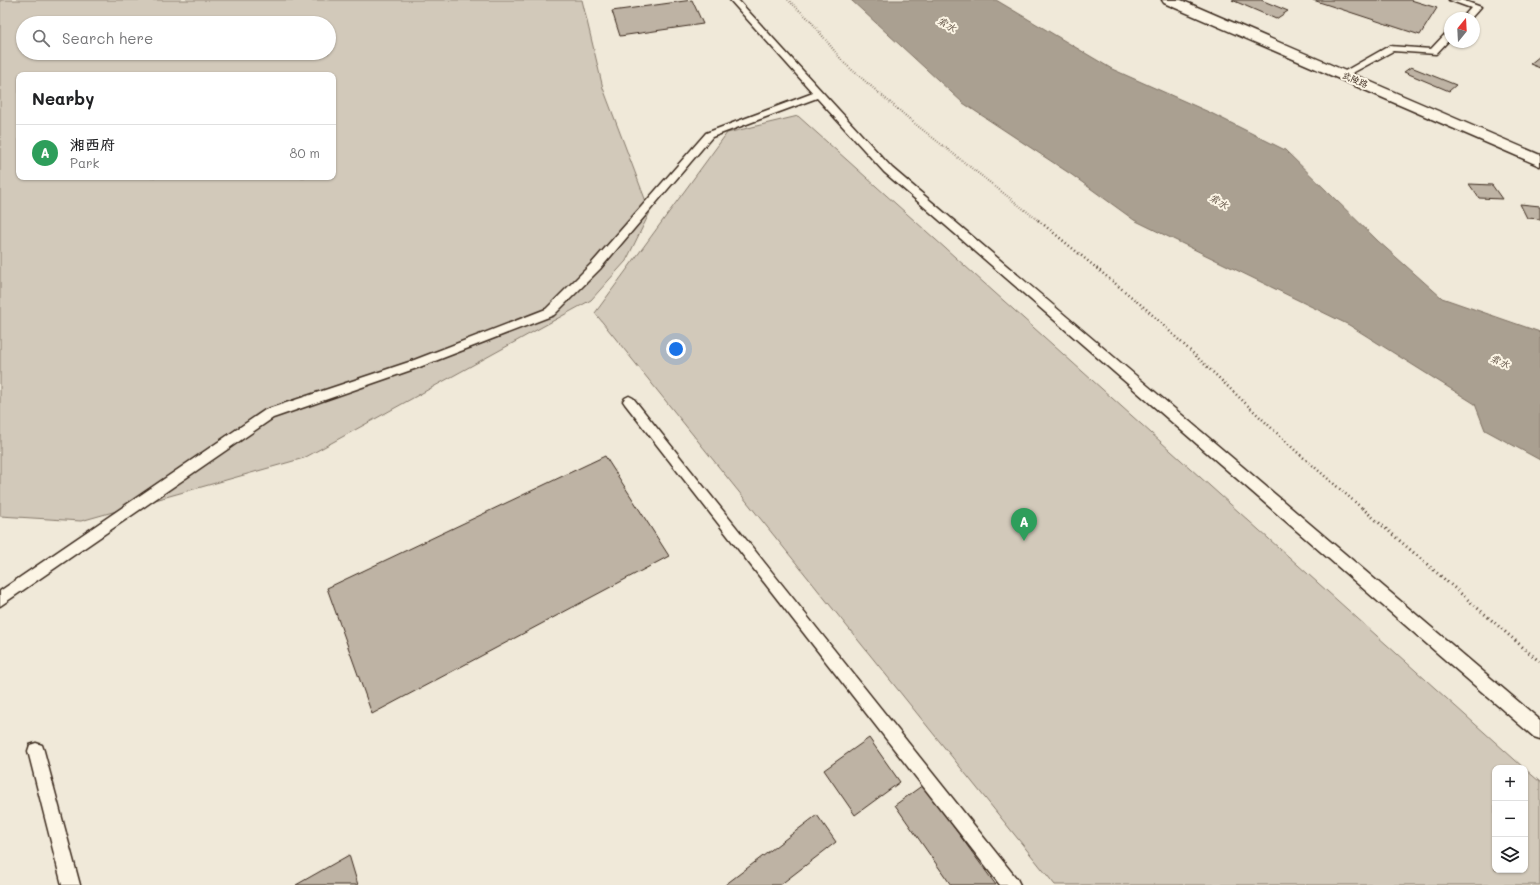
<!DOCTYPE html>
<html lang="en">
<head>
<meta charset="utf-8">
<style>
  :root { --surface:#fff; --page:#f2f2f2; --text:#202124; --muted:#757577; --line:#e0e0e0; --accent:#1a73e8 }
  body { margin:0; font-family:Mali,"LXGW WenKai TC",sans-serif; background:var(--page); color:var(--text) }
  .controls { position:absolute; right:12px; bottom:12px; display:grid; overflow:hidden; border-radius:8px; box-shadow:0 1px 3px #0004 }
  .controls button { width:36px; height:36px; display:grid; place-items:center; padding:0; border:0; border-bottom:1px solid var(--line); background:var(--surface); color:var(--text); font:20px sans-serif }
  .compass { position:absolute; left:1444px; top:12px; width:36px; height:36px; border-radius:50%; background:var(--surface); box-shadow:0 1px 3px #0004; rotate:18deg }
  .you { position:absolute; left:676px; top:349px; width:14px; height:14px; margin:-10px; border:3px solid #fff; border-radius:50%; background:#1a73e8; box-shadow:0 0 0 6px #1a73e833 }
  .badge { display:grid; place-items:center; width:26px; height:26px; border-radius:50%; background:var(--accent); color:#fff; font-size:13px; font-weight:700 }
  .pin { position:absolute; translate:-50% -33px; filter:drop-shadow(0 1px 2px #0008) }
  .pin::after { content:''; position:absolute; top:21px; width:14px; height:12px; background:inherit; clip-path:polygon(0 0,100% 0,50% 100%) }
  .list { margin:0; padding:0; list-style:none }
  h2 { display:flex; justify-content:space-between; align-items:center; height:52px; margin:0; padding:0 16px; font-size:17px }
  h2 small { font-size:13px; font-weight:400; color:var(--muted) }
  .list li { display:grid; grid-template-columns:26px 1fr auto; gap:12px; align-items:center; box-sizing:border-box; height:56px; padding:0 16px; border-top:1px solid var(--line) }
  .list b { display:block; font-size:15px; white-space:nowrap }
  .list p { margin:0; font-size:13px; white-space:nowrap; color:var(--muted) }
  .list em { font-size:13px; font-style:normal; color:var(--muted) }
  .icon { flex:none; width:22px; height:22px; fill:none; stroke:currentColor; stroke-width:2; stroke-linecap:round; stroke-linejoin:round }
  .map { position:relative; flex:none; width:1540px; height:885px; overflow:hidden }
  .search { position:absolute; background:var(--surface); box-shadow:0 1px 3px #0004; left:16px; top:16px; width:320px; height:44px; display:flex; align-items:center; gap:10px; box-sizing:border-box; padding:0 14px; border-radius:22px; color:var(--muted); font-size:15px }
  .panel { position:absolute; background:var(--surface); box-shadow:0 1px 3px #0004; left:16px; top:72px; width:320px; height:108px; border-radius:8px }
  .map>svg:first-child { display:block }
  .green { fill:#d2c9ba; stroke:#867a6c; fill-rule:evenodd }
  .water { fill:#aaa091; stroke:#7e7163 }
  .building { fill:#beb3a4; stroke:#3b2a1e }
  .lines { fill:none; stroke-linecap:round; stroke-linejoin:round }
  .lane-casing { stroke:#3b2a1e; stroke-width:3 }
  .secondary-casing { stroke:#3b2a1e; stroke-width:3 }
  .path-far2 { stroke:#3b2a1e; stroke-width:2; stroke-dasharray:0.5 2; stroke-linecap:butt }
  .path-far1 { stroke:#3b2a1e; stroke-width:2.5; stroke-dasharray:1 3; stroke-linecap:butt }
  .path { stroke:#3b2a1e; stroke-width:3; stroke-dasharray:1 3.5; stroke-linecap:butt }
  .lane { fill:#fcf5e5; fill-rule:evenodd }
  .secondary { fill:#fcf5e5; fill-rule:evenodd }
  .labels { text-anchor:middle; stroke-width:4; stroke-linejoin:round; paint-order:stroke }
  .far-street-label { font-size:9px; fill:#3b2a1e; stroke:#fcf5e5 }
  .far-water-label { font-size:10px; font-style:italic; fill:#625346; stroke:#fcf5e5 }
</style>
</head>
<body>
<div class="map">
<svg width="1540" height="885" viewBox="0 0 1540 885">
  <rect width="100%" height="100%" fill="#f0e9d9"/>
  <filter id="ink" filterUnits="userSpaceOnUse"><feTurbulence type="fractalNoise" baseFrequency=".025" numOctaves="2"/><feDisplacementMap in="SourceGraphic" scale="8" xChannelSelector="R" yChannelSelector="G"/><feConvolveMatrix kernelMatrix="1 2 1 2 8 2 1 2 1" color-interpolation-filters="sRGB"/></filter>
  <g filter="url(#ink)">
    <path class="green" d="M 0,0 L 582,0 L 603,88 L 650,212 L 626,261 L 591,300 L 304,458 L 81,521 L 0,516 ZM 23,23 L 329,23 L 329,53 L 23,53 ZM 19,75 L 333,75 L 333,177 L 19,177 Z
      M 798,116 L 1524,768 L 1495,768 L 1495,870 L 1525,870 L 1525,769 L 1540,782 L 1540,885 L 1055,885 L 595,313 L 727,133 Z"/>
    <path class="water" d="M 851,0 L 996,0 L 1112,69 L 1211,113 L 1285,150 L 1378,241 L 1442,298 L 1540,332 L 1540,460 L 1485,430 L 1475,404 L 1349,325 L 1134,220 L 1072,175 L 963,103 Z"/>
    <path class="building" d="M 692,0 L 703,24 L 620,36 L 612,11 Z
      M 1232,0 L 1261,0 L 1288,11 L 1276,19 Z
      M 1313,0 L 1411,0 L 1437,8 L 1420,35 Z
      M 1540,56 L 1540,68 L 1530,64 Z
      M 1411,67 L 1456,85 L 1449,91 L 1404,72 Z
      M 1469,184 L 1492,185 L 1502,199 L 1479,198 Z
      M 1520,204 L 1540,206 L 1540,219 L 1527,218 Z
      M 605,456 L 669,556 L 372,714 L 327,588 Z
      M 869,738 L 900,782 L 855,815 L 824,770 Z
      M 923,785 L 996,885 L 951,885 L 895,805 Z
      M 817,815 L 836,842 L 780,885 L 725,885 Z
      M 349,855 L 358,885 L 296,885 Z"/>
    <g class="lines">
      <g class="lane-casing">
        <path id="lane" d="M 730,0 L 738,0 L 892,168 L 1540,720 L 1540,739 L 1534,737 L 884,172 L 817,98 L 712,137 L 600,269 L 554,315 L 417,368 L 273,418 L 0,606 L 0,591 L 265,410 L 409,362 L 546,309 L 592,263 L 706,133 L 813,93 Z
          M 1449,0 L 1462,0 L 1481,7 L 1471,18 L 1462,18 L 1471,8 Z
          M 1450,31 L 1450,39 L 1436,54 L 1393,51 L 1345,77 L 1342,78 L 1338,75 L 1389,46 L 1431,49 L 1447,32 Z
          M 629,396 L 633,398 L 1017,879 L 1020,885 L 1000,885 L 625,404 L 623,401 L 625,398 Z
          M 36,743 L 42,745 L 44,751 L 80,885 L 62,885 L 28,751 L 30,745 Z"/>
      </g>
      <g class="secondary-casing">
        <path id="secondary" d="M 1162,0 L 1181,0 L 1540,155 L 1540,166 L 1164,3 Z"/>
      </g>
      <path class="path-far2" d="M 788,0 L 810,20 L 844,63 L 914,123 L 1039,221"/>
      <path class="path-far1" d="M 1038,220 L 1145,308 L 1297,452 L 1363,509"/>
      <path class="path" d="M 1362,508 L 1540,662"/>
      <use href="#lane" class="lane"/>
      <use href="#secondary" class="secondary"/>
    </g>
  </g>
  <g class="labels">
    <g class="far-street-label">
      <text transform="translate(1355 80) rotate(23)" y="3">武陵路</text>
    </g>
    <g class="far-water-label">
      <text transform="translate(947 24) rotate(33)" y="4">索水</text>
      <text transform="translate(1219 201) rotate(33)" y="4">索水</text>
      <text transform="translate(1500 361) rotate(26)" y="4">索水</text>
    </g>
  </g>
</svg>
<div class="controls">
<button>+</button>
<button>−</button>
<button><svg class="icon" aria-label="layers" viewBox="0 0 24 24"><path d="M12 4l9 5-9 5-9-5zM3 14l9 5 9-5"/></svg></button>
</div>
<svg class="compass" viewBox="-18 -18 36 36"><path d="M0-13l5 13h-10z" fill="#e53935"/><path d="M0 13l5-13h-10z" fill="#757577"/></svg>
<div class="you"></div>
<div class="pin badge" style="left:1024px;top:541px;background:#2e9e5b">A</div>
<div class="search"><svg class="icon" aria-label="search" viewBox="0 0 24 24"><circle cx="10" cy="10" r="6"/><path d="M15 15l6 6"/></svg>Search here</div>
<section class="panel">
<h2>Nearby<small></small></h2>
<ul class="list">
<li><span class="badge" style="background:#2e9e5b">A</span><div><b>湘西府</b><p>Park</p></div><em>80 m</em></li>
</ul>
</section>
</div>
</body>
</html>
